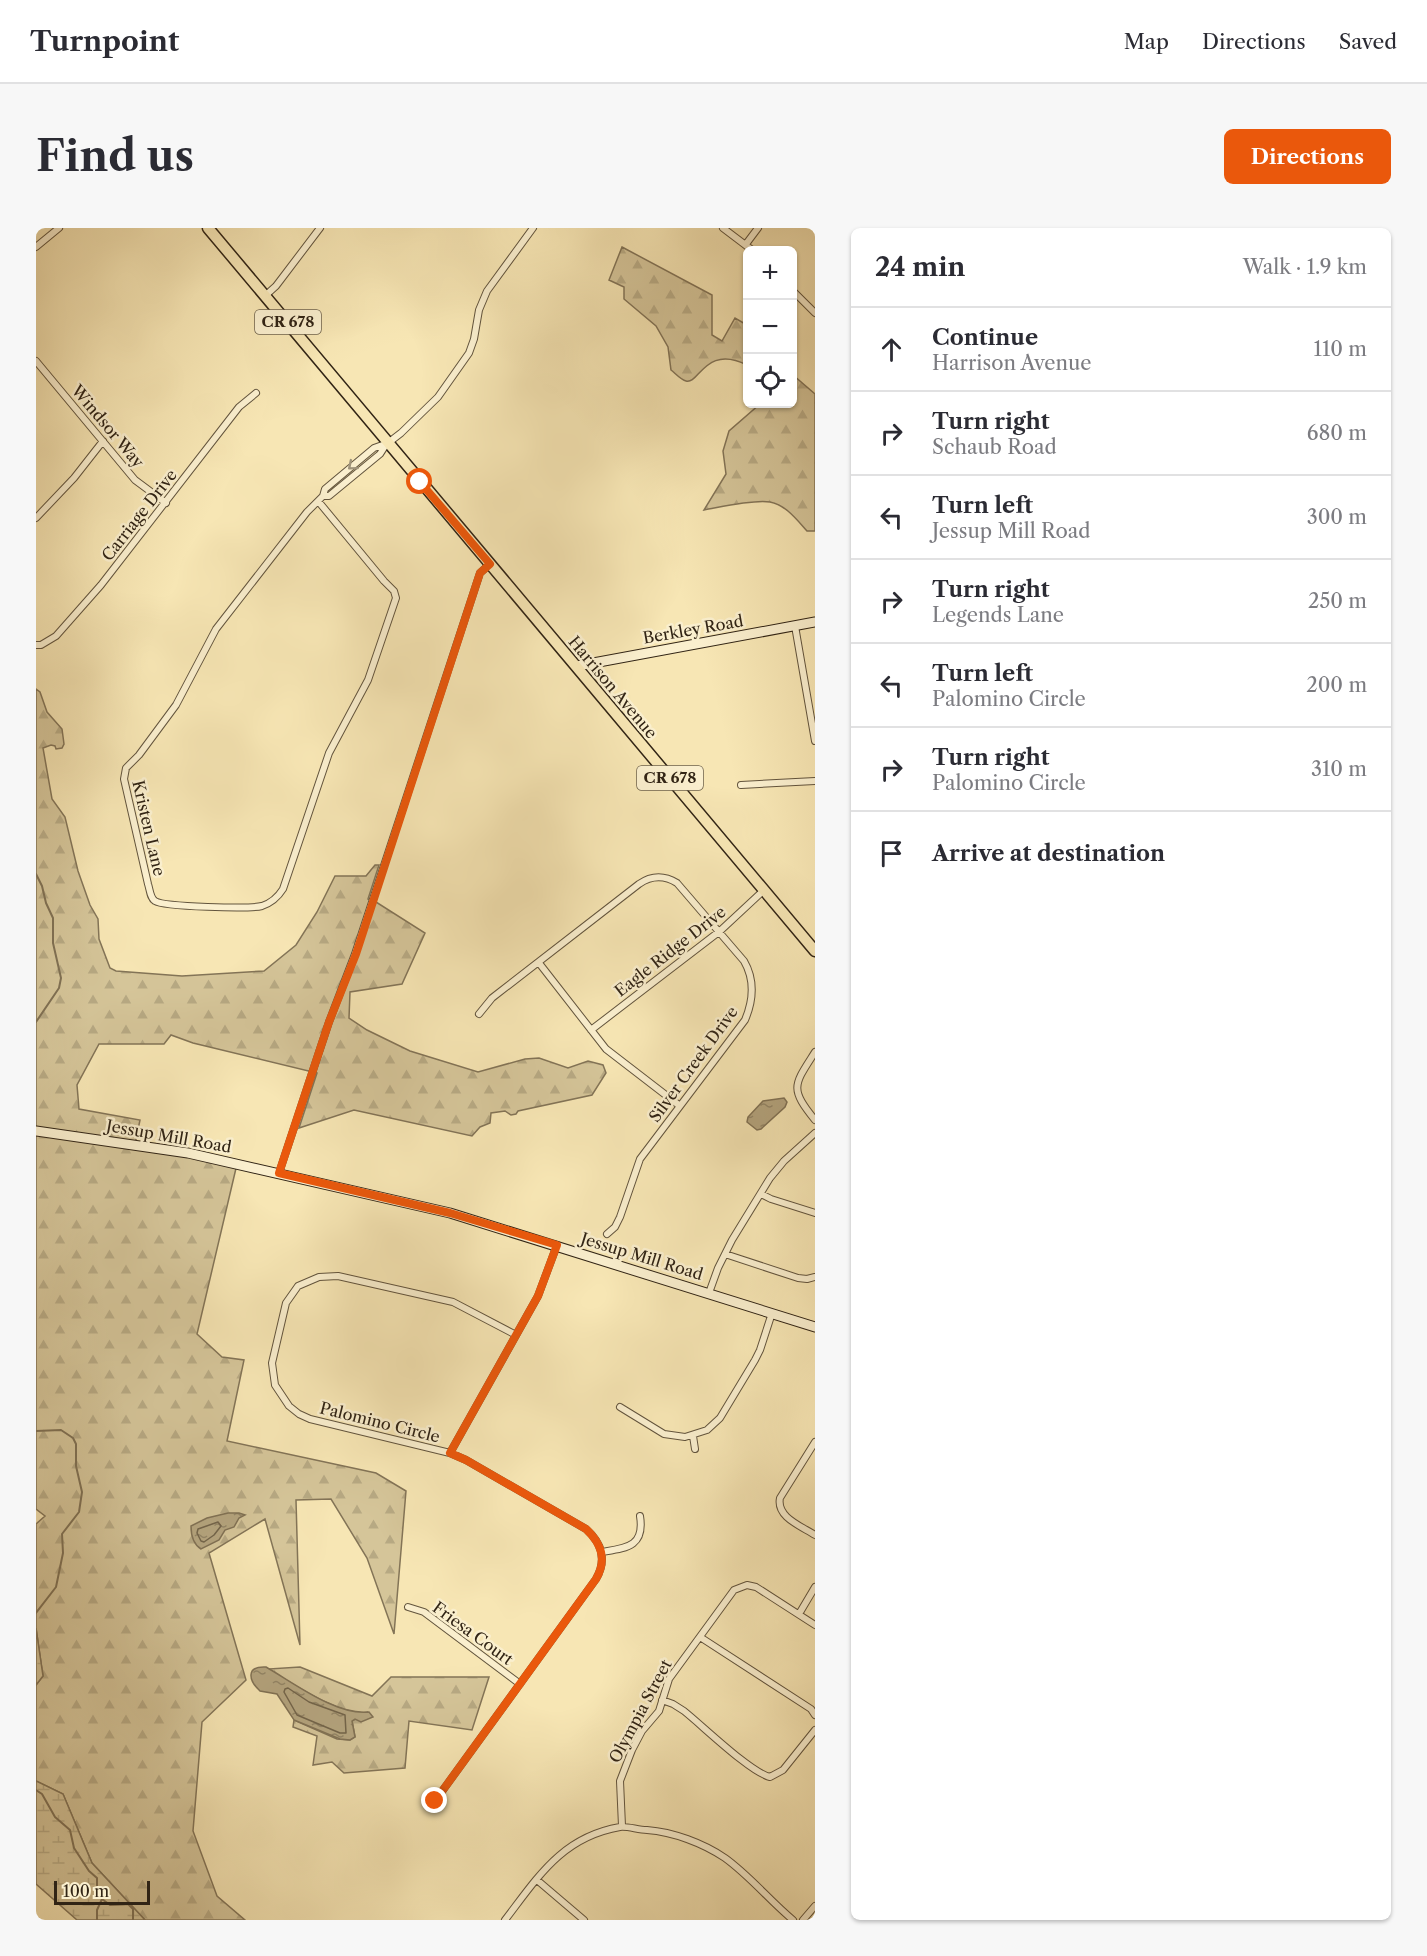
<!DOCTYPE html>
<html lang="en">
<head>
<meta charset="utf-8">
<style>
  :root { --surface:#fff; --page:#f7f7f7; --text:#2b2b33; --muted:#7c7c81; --line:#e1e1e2; --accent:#ea580c }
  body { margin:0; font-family:"Libre Caslon Text",serif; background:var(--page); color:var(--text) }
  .controls { position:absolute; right:18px; top:18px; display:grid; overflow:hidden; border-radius:9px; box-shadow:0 2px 4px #0004 }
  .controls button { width:54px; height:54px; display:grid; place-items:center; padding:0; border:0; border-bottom:2px solid var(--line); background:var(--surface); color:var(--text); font:30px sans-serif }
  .scale { position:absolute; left:18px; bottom:15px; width:96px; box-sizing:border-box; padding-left:6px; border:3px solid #312415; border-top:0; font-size:16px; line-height:21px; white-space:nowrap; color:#312415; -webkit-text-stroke:4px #faefce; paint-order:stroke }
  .stop { position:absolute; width:18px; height:18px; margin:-14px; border:4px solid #ea580c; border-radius:50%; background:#fff }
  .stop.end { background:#ea580c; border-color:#fff; box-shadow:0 2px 6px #0008 }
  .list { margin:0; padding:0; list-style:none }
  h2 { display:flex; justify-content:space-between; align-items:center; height:78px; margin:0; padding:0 24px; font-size:26px }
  h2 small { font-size:20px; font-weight:400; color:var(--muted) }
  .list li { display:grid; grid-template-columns:39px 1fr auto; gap:18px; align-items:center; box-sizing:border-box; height:84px; padding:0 24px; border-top:2px solid var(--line) }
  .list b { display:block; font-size:22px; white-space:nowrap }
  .list p { margin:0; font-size:20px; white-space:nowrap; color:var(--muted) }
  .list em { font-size:20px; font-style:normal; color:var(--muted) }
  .icon { flex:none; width:33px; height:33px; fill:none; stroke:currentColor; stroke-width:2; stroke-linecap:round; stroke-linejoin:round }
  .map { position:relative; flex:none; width:779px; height:1692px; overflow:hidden; border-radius:9px }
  header { display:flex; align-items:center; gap:36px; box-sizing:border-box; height:84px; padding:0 30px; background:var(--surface); border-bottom:2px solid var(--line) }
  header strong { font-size:28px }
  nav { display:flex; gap:33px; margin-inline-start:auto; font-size:21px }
  .intro { display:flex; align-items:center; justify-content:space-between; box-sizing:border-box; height:144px; padding:0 36px }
  h1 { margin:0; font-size:42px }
  .button { padding:15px 27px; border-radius:9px; background:var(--accent); color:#fff; font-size:21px; font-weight:700 }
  main { display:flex; gap:36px; padding:0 36px }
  aside { flex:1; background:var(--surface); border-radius:9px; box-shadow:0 2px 4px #0004 }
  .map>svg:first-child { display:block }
  .forest { fill:url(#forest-firs); stroke:#837457; stroke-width:1.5 }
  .wetland { fill:url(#wetland-marsh); stroke:#837457; stroke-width:1.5 }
  .water { fill:url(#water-ripples); stroke:#807154; stroke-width:1.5 }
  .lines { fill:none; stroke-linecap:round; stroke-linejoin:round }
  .shore { stroke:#72644a; stroke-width:1.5 }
  .stream { stroke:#807154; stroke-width:2 }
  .street-casing { stroke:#62543d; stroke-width:8 }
  .secondary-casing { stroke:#312415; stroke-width:11 }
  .primary-casing { stroke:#312415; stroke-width:13 }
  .street { stroke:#faefce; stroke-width:6 }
  .secondary { stroke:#faefce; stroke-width:9 }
  .primary { stroke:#f7e6b4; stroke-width:10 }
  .oneway { stroke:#a0947b }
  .route { stroke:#ea580c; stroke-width:8 }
  .labels { text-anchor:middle; stroke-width:5; stroke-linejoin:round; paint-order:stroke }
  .shield { fill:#faefce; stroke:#6d614c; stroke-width:1.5 }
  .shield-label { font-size:15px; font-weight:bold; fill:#312415 }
  .street-label { font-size:16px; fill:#312415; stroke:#faefce }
</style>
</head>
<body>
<header>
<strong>Turnpoint</strong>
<nav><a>Map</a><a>Directions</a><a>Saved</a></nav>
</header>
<div class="intro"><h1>Find us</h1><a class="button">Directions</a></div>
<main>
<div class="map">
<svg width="779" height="1692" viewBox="0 0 779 1692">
  <defs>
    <pattern id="forest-firs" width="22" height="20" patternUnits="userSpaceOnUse" patternTransform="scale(1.5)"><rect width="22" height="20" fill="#d5c599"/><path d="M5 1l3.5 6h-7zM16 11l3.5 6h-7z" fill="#b7a983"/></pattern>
    <pattern id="wetland-marsh" width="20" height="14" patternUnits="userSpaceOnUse" patternTransform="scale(1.5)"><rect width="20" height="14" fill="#d5c599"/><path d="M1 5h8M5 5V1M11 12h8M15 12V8" fill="none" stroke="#b7a983"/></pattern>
    <pattern id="water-ripples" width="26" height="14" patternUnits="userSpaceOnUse" patternTransform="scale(1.5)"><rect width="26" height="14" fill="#b4a47e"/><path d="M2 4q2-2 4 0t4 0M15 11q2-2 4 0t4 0" fill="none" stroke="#938566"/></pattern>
  </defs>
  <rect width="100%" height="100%" fill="#f7e6b4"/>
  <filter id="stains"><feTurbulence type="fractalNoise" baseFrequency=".00333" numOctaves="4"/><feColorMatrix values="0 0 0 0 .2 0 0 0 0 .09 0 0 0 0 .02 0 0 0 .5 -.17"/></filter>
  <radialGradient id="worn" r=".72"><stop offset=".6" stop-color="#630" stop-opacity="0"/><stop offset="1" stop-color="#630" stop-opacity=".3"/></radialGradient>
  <path class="forest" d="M 586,19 L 676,67 L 676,107 L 686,113 L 699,90 L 711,97 L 711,137 C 669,116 663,157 650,153 C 645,152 639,145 635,142 L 632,119 L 620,98 L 588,71 L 588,59 L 573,52 Z
    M 757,147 L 779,166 L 779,303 L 771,303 C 761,292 750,277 734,274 C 718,271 685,279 668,282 L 690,246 L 687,223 L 693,203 L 724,176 L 756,176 Z
    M 0,461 L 4,464 L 11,484 L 26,501 L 28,516 L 26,520 L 20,521 L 19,518 L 15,517 L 7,520 L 16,571 L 29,589 L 42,643 L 54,677 L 62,691 L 63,711 L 74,740 L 80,743 L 146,748 L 228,743 L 260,717 L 281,684 L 299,648 L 330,648 L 339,637 L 343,637 L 332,671 L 340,674 L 389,705 L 366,756 L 314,764 L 313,790 L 331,802 L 374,823 L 442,844 L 489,831 L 503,830 L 532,840 L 552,833 L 567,837 L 570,845 L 556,867 L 482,883 L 480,886 L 475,887 L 469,883 L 455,885 L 454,895 L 444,899 L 436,908 L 318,882 L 263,900 L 281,845 L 157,815 L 135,807 L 128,816 L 63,816 L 41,857 L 43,881 L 104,892 L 99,916 L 201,936 L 161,1106 L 186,1129 L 208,1132 L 191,1213 L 340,1245 L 370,1263 L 358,1406 L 331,1330 L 295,1271 L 260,1272 L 264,1417 L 229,1291 L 173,1325 L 210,1452 L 166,1494 L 157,1603 L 181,1668 L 209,1692 L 109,1692 L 56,1635 L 27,1566 L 0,1553 L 0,1457 L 7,1448 L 0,1400 L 0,1296 L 9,1288 L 0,1281 Z
    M 264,1439 L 336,1468 L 355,1449 L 453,1449 L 436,1502 L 373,1493 L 369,1540 L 308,1545 L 296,1534 L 277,1537 L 281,1508 L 257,1499 L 258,1492 L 301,1511 L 314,1512 L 319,1509 L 316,1493 L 332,1484 C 306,1490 254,1454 232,1441 Z"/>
  <path class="wetland" d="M 0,1400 L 7,1448 L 0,1457 Z
    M 0,1553 L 27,1566 L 56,1635 L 109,1692 L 41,1692 L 0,1656 Z"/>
  <path class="water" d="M 748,870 L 751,874 L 749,879 L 725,901 L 721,902 L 711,894 L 712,889 L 727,873 Z
    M 192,1285 L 203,1285 L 209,1287 L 203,1290 L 198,1299 L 189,1302 L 183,1312 L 165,1321 C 157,1316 155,1307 155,1298 L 171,1290 Z
    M 230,1439 C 258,1455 301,1488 333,1484 L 337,1489 L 325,1494 L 319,1491 L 316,1493 L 319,1509 L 314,1512 L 304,1511 L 258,1492 L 241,1466 L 224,1463 C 213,1453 209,1438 230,1439 Z"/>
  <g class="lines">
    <path class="shore" d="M 182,1294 L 185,1298 L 178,1307 L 168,1314 L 165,1313 L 161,1305 L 162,1301 Z
      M 249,1461 L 252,1460 L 273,1474 L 309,1487 L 310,1505 L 304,1505 L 261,1487 L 248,1464 Z"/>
    <path class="stream" d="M 0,646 L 6,658 L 10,675 L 17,690 L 17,715 L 25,750 L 23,760 L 0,794
      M 0,1203 L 25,1202 L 37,1210 L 40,1216 L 40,1238 L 46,1264 L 43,1284 L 26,1306 L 27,1325 L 20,1359 L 0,1385
      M 0,1562 L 6,1566 L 19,1589 L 34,1602 L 38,1620 L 53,1643 L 61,1650 L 61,1662 L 66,1671 L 61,1682 L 61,1692
      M 66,1671 L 74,1677 L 92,1676 L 97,1681 L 97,1692"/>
    <g class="street-casing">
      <path id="street" d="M 687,0 L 716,22
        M 710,16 L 722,0
        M 0,19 L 23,0
        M 756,62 L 779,85
        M 230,67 L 240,58 L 284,0
        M 0,133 L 99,252 L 130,275
        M 287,268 L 293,268 L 344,226 L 351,215
        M 282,273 L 271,284 L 180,401 L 140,477 L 103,527 L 90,540 L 88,551 L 112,656 C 114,662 114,670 119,673 C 128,679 214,681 226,678 C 235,675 242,669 247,661 L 293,525 L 332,452 L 360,370 L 358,363 L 348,353 L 282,273 L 287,268 L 289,261 L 338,220 L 352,215 L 365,205 L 402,169 L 433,125 L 438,111 L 443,82 L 451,63 L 497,0
        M 0,290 L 38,250 L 67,213
        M 759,398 L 779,513
        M 0,417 L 5,417 L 20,408 L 65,357 L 203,179 L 220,165
        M 705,557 L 779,553
        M 503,735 L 570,821 L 644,878
        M 443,786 L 456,770 L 603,656 C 616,647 628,647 641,655 L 708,733 C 719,752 717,773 709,792 L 604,931 L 584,989 L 579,999 L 571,1006
        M 555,802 L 684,703 L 727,663
        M 779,824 C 758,857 753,860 779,892
        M 243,945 L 293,794 L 319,726 L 444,345 L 454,336
        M 725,966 L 735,971 L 779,985
        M 689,1026 L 762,1050 L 771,1051 L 779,1049
        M 673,1065 L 682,1040 L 696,1012 L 734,950 L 748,933 L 779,905
        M 584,1179 L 628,1206 L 649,1209 L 671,1202 L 684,1190 L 719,1132 L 724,1122 L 736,1085
        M 657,1208 L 659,1221
        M 779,1214 L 744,1270 C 740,1289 765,1298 779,1307
        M 414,1225 L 502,1068 L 521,1017
        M 566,1324 C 590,1320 609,1319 604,1288
        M 372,1379 L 388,1384 L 484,1456
        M 763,1386 L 779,1359
        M 664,1409 L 775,1481 L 779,1487
        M 626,1472 L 637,1476 L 648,1483 C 668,1499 714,1544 734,1549 L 747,1542 L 779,1502
        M 399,1573 L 560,1351 C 571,1332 566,1315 550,1301 L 430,1232 L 414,1225 L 274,1191 L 263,1186 L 253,1178 L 239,1157 L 236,1135 L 250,1075 L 262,1058 L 283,1049 L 302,1048 L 417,1074 L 480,1107
        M 586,1598 L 584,1553 L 596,1522 L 606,1503 L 623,1483 L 633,1451 L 698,1362 L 711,1357 L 720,1359 L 779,1397
        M 501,1652 L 548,1692
        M 469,1692 C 502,1649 526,1609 584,1599 C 592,1598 602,1602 611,1602 C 637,1604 667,1615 689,1630 C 714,1648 733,1672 757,1692
        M 767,1692 L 779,1678"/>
    </g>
    <g class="secondary-casing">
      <path id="secondary" d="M 541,438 L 779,394
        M 0,903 L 152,925 L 414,985 L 779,1099"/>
    </g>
    <g class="primary-casing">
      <path id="primary" d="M 172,0 L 779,723"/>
    </g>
    <use href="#street" class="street"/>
    <use href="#secondary" class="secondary"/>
    <use href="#primary" class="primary"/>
  </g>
  <defs><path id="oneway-chevron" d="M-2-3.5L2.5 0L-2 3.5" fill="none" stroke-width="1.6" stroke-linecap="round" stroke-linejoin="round" transform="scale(1.5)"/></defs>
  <use class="oneway" href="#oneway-chevron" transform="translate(316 238) rotate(140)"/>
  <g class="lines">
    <path class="route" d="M 384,254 L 454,336 L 444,345 L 320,726 L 293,794 L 243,945 L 414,985 L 521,1017 L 502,1068 L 414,1225 L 430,1232 L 550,1301 C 566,1316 571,1332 560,1351 L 399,1573"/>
  </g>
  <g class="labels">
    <g class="shield">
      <rect x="219" y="82" width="66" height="24" rx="4.5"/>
      <rect x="601" y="538" width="66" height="24" rx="4.5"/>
    </g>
    <g class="shield-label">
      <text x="252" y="99">CR 678</text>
      <text x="634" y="555">CR 678</text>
    </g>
    <g class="street-label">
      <text transform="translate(72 198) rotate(50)" y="6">Windsor Way</text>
      <text transform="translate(103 287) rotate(-52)" y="6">Carriage Drive</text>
      <text transform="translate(657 401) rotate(-10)" y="6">Berkley Road</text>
      <text transform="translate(577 459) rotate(50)" y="6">Harrison Avenue</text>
      <text transform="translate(113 600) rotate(77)" y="6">Kristen Lane</text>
      <text transform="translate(634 723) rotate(-38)" y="6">Eagle Ridge Drive</text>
      <text transform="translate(657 836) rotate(-54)" y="6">Silver Creek Drive</text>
      <text transform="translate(133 908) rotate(10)" y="6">Jessup Mill Road</text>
      <text transform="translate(606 1028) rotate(17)" y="6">Jessup Mill Road</text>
      <text transform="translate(344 1194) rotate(14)" y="6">Palomino Circle</text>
      <text transform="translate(437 1405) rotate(36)" y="6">Friesa Court</text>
      <text transform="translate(604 1483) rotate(-62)" y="6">Olympia Street</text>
    </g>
  </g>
  <rect width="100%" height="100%" filter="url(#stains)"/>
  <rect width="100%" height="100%" fill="url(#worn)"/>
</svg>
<div class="controls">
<button>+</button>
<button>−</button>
<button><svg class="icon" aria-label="locate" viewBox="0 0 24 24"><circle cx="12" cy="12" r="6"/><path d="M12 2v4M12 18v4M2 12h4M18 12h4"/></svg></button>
</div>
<div class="scale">100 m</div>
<div class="stop" style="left:384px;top:254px"></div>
<div class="stop end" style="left:399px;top:1573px"></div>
</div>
<aside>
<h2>24 min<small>Walk · 1.9 km</small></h2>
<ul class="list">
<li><svg class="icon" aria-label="ahead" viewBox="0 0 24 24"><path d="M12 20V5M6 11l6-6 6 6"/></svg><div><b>Continue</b><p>Harrison Avenue</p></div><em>110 m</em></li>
<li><svg class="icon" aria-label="right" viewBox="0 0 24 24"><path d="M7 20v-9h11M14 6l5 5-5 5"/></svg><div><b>Turn right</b><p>Schaub Road</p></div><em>680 m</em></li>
<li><svg class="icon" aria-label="left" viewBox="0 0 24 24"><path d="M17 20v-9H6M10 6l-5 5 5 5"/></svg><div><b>Turn left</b><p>Jessup Mill Road</p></div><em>300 m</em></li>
<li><svg class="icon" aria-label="right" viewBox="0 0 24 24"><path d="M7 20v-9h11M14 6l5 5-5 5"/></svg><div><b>Turn right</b><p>Legends Lane</p></div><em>250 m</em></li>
<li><svg class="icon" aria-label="left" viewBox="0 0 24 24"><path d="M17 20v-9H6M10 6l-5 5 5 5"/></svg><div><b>Turn left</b><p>Palomino Circle</p></div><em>200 m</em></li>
<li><svg class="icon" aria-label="right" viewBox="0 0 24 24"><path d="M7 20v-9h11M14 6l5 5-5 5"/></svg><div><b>Turn right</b><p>Palomino Circle</p></div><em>310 m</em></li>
<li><svg class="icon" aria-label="arrive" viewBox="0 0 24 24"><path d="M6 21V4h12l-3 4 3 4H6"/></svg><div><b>Arrive at destination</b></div></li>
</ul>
</aside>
</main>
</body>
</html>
